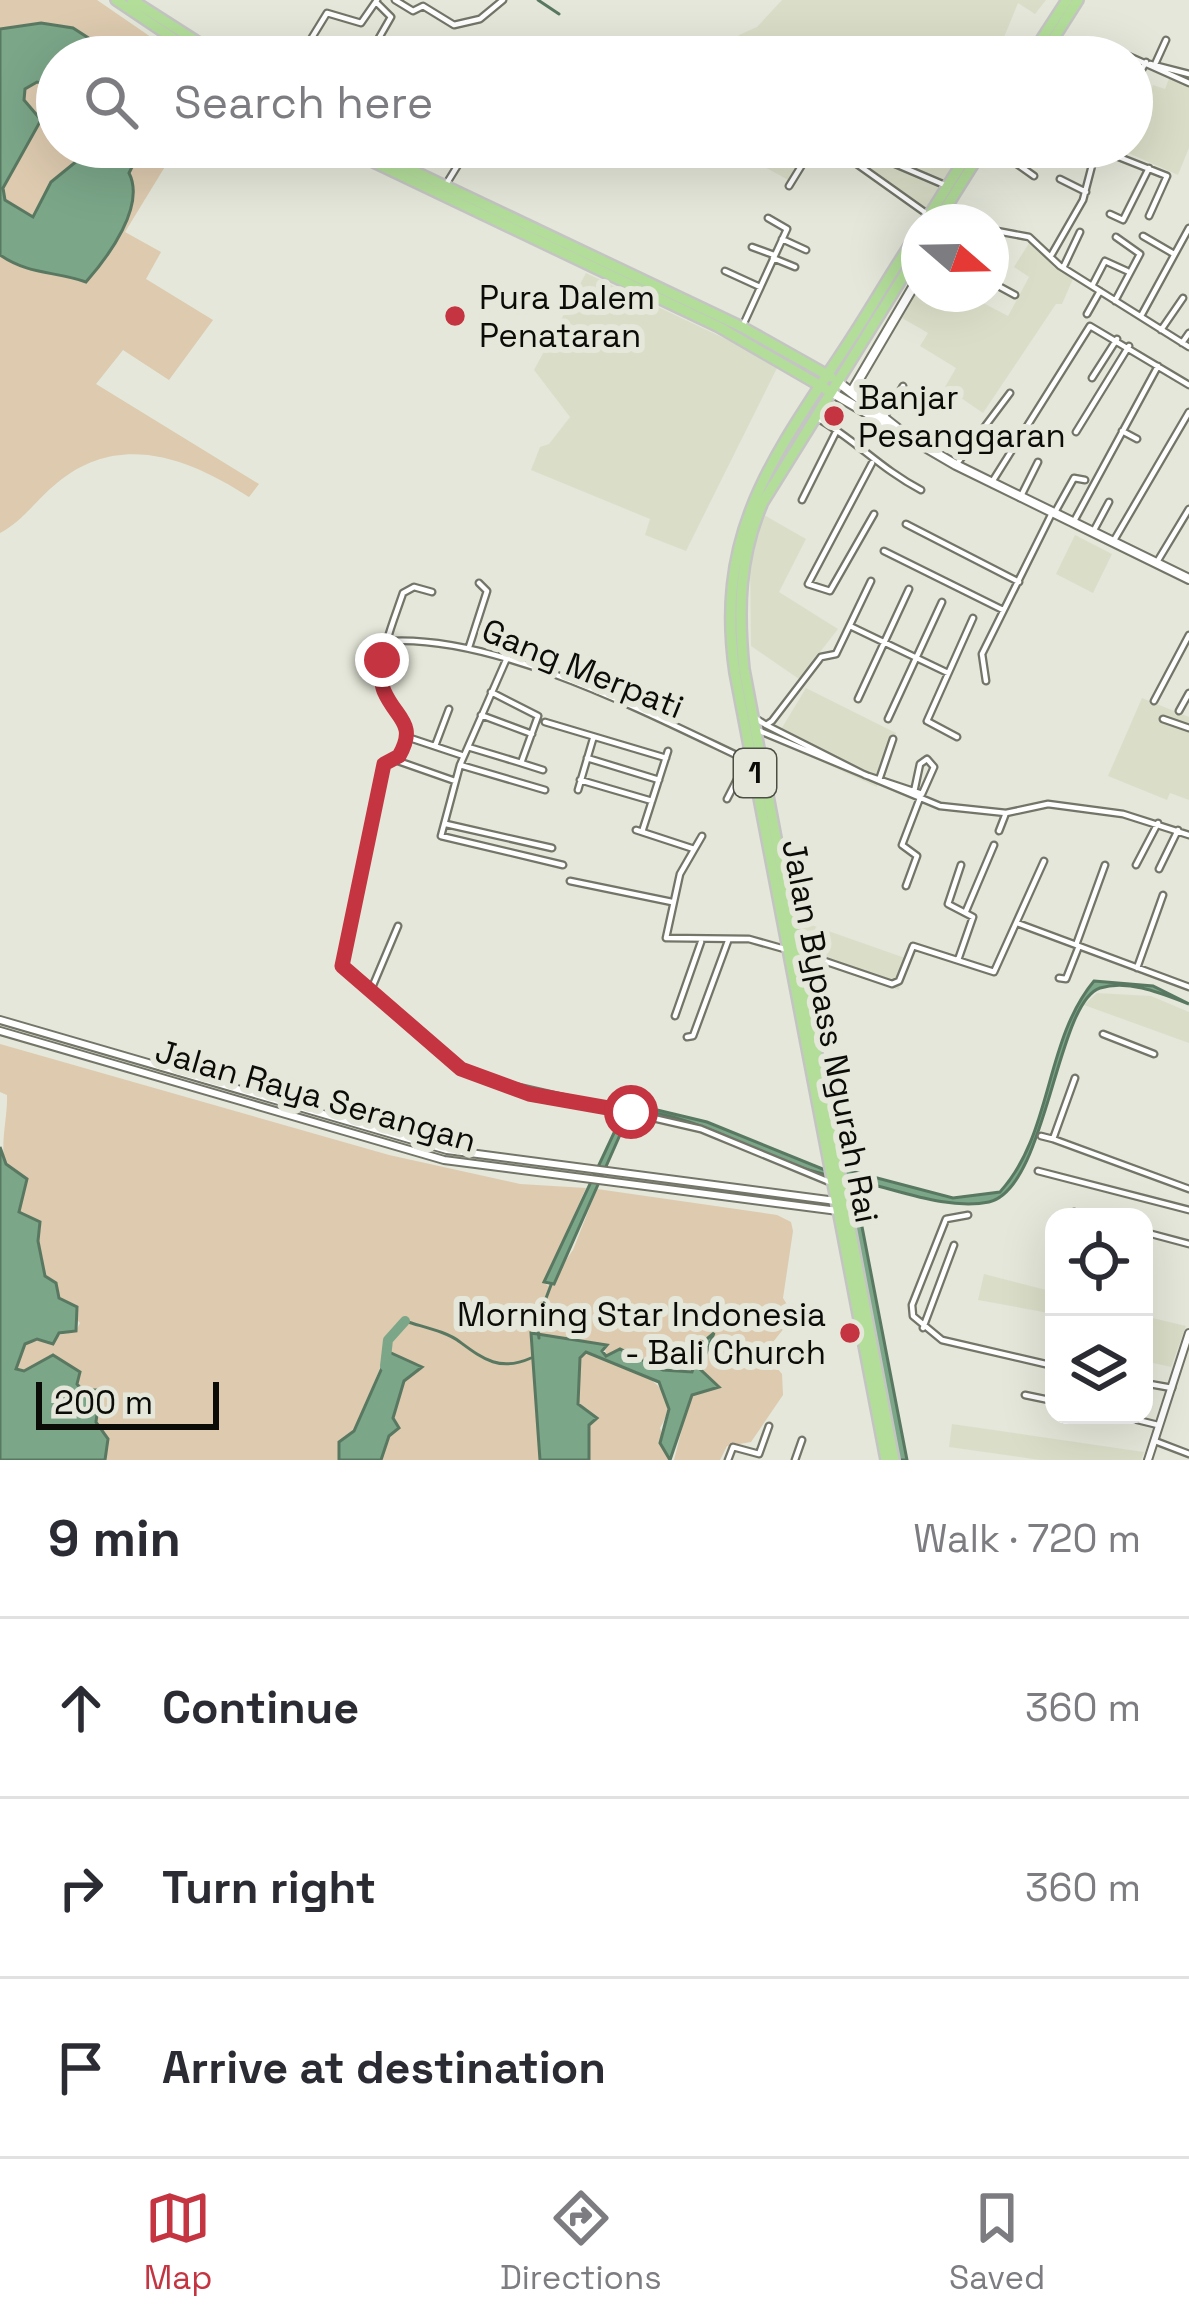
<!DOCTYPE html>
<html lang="en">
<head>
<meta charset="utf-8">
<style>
  :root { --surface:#fff; --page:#f7f7f7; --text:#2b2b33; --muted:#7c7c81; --line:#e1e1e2; --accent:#c43441 }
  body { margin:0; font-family:"Space Grotesk",sans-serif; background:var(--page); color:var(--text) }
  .controls { position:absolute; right:36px; bottom:36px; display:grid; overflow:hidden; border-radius:24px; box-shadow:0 12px 48px #0002 }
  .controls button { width:108px; height:108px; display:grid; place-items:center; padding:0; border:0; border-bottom:3px solid var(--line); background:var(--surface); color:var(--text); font:60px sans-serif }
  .compass { position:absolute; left:901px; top:204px; width:108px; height:108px; border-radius:50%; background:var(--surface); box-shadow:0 12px 48px #0002; rotate:110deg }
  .scale { position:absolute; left:36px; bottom:30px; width:183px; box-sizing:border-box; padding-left:12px; border:6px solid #0b0c07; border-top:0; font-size:33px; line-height:42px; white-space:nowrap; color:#0b0c07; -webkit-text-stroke:9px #e4e7d9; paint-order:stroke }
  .stop { position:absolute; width:36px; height:36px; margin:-27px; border:9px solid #c43441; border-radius:50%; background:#fff }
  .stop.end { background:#c43441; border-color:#fff; box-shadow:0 3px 12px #0008 }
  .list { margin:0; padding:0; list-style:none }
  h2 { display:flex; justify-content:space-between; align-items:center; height:156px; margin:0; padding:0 48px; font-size:51px }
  h2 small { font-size:39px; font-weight:400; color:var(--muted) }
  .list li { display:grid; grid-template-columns:78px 1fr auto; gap:36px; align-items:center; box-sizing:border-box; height:180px; padding:0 48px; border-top:3px solid var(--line) }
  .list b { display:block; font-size:45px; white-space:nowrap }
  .list em { font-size:39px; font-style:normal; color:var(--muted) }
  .icon { flex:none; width:66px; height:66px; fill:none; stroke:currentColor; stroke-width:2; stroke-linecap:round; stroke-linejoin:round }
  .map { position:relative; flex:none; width:1189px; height:1460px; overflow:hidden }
  .search { position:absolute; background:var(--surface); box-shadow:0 12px 48px #0002; left:36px; right:36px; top:36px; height:132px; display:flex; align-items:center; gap:30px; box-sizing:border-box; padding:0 42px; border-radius:66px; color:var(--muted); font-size:45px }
  .sheet { height:696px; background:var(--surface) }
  nav { display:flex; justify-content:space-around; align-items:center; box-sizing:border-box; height:168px; border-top:3px solid var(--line); background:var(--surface); font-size:33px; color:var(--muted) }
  nav a { display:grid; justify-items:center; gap:6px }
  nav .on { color:var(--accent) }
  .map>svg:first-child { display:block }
  .built { fill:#dadec8 }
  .green { fill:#ddcaaf }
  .water { fill:#7ba688; stroke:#597861; stroke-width:3 }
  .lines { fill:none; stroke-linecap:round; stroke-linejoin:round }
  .stream { stroke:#597861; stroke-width:3 }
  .river { stroke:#7ba688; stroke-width:10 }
  .minor-casing { stroke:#727568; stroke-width:9 }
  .tertiary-casing { stroke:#727568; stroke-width:10 }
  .secondary-casing { stroke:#727568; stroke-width:12 }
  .trunk-casing { stroke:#c4c5c3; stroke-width:14 }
  .minor { stroke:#fff; stroke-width:4.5 }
  .tertiary { stroke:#fff; stroke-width:6 }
  .secondary { stroke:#fff; stroke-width:8 }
  .trunk { stroke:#b3de9a; stroke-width:9 }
  .route { stroke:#c43441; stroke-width:15 }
  .poi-dot { fill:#c43441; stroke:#e4e7d9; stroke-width:4.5 }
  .labels { text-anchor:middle; stroke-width:12; stroke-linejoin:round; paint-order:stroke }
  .shield { fill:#e4e7d9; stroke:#4c4e46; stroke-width:3 }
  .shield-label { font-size:30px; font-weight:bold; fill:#0b0c07 }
  .poi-label { font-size:33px; fill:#0b0c07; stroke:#e4e7d9; text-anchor:start }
  .street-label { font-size:33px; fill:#0b0c07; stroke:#e4e7d9 }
</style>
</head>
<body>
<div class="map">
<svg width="1189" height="1460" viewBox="0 0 1189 1460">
  <rect width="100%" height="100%" fill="#e4e7d9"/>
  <path class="built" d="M 782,0 L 1046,0 L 1035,14 L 1018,3 L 996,57 L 721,57 L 739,35 L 757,27 Z
    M 1173,68 L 1189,73 L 1189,148 L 1178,175 L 1126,152 L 1153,85 L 1165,89 Z
    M 758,147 L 807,147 L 790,181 L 754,161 Z
    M 842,147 L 958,147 L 954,155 L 960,158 L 927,209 Z
    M 1031,240 L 1054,267 L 1073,279 L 1062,304 L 1056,304 L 983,413 L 945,387 L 956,368 L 920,346 L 928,333 L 902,318 L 919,287 L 919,294 L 966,294 L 1008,316 L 1029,277 L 1014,267 Z
    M 586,273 L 779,364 L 686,551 L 645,535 L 650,519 L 531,470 L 540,447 L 549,444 L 570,417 L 534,370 Z
    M 764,515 L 806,539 L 779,592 L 838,629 L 799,679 L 751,646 L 750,564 Z
    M 1075,535 L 1112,554 L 1093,593 L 1056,574 Z
    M 806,688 L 896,733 L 877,787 L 779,742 L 777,736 Z
    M 1142,698 L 1189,717 L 1189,800 L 1170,793 L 1167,800 L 1108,776 Z
    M 800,921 L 905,958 L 899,990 L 809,961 Z
    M 1097,993 L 1151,996 L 1189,1012 L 1189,1043 L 1084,1005 Z
    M 984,1274 L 1054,1292 L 1054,1314 L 978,1300 Z
    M 1144,1316 L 1186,1326 L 1171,1367 L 1144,1361 Z
    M 952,1424 L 1055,1439 L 1144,1452 L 1141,1460 L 1040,1460 L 949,1447 Z"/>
  <path class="green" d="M 0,0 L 97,0 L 180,57 L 57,57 L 57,147 L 177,147 L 125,232 L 161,252 L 146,279 L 213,320 L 169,380 L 123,350 L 96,384 L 259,484 L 249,497 C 189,458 119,431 57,483 C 37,499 23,521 0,533 Z
    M 0,1044 L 389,1155 L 520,1184 L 586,1188 L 544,1282 L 548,1286 L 573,1250 L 597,1189 L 777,1215 L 791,1222 L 793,1231 L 783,1298 L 794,1316 L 764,1353 L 782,1374 L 783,1395 L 751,1442 L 727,1446 L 720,1460 L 674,1460 L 690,1398 L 701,1388 L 717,1389 L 700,1369 L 706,1347 L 702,1343 L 692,1372 L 606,1356 L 605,1346 L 532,1333 L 540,1460 L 381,1460 L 404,1381 L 420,1364 L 385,1356 L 354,1431 L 339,1442 L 339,1460 L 105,1460 L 96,1414 L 82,1390 L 49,1356 L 24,1372 L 16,1369 L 25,1344 L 76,1331 L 80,1323 L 58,1298 L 56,1283 L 45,1277 L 38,1241 L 41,1226 L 19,1212 L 27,1183 C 20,1174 12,1169 5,1163 C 0,1144 8,1115 7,1095 L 0,1092 Z
    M 586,1352 C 620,1367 690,1379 660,1428 L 670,1460 L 589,1460 L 590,1414 L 578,1404 L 580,1358 Z"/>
  <path class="water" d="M 41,23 L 73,28 L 118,57 L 57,57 L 57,87 L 37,82 L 25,89 L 24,100 L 41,120 L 3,188 L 5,200 L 33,217 L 51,182 L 94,147 L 142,147 L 129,173 C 146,206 108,257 86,282 C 55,271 29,275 0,255 L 0,29 Z
    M 1094,981 L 1153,986 L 1189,1004 C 1163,994 1129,979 1100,988 C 1056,1002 1047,1189 989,1202 C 947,1211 894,1188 853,1180 L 907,1460 L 898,1460 L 845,1178 C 771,1169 707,1114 631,1110 L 554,1284 L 544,1282 L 628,1103 L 707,1122 L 825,1170 L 843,1169 L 953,1198 L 1000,1192 C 1053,1134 1044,1041 1094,981 Z
    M 0,1147 L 6,1164 L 27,1179 L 19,1212 L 40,1222 L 38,1241 L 45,1276 L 56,1283 L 59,1298 L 77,1307 L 76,1331 L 59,1333 L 53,1344 L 37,1339 L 25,1344 L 16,1369 L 24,1371 L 53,1355 L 80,1372 L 77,1384 L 82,1390 L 100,1390 L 96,1422 L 108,1439 L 105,1460 L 0,1460 Z
    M 531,1333 L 607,1345 L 602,1351 L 606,1356 L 620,1349 L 663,1370 L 692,1372 L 702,1343 L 714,1333 L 700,1369 L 719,1387 L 692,1395 L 670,1460 L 660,1443 L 669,1409 L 659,1382 L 586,1352 L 580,1358 L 578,1404 L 597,1418 L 589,1425 L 589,1460 L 540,1460 Z
    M 389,1352 L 422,1367 L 404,1381 L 393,1418 L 399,1428 L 389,1436 L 381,1460 L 339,1460 L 339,1442 L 354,1431 Z"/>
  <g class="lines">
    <path class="stream" d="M 538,0 L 559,14
      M 405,1321 C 422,1327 446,1331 460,1342 C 483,1359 500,1372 531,1358
      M 539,1338 L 537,1322 L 551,1285"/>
    <path class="river" d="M 385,1366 L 388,1340 L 405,1321"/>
    <g class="minor-casing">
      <path id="minor" d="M 395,0 L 413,11 L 423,6 L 454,25 L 480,19 L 503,0
        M 1054,41 L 1097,42 L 1189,83
        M 300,57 L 327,13 L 361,23 L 377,0
        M 368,57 L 391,17 L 376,2
        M 384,57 L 392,57
        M 437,57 L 445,47 L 457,57
        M 1156,62 L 1166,40
        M 1150,64 L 1189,74
        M 1132,87 L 1146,62
        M 833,147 L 930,216
        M 993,147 L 1034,176
        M 1079,147 L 1094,154
        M 1096,148 L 1167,176 L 1149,216
        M 886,160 L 947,186
        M 1060,179 L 1086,192
        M 445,186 L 469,147
        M 789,186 L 813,147
        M 1110,214 L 1123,220 L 1149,168
        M 997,231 L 1029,237 L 1060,266 L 1189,347
        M 1143,236 L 1174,254
        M 782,239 L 806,250
        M 752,247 L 774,255
        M 1052,254 L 1083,200 L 1096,150
        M 773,258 L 795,267
        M 1063,268 L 1080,232
        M 725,271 L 760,287
        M 991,282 L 1015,295
        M 1092,286 L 1105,261 L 1127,271
        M 1115,301 L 1140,254 L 1116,237
        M 1087,314 L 1100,291
        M 1141,316 L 1189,228
        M 744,323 L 787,229 L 768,218
        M 1161,330 L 1183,298
        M 1182,343 L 1189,333
        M 1092,378 L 1117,339
        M 885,416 L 903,386
        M 819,419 C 858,442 881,469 921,490
        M 1122,431 L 1137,439
        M 1076,432 L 1129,346
        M 872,463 L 808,584 L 830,591 L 874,514
        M 956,465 L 1010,393
        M 992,482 L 1090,326 L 1189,385
        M 1020,498 L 1038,462
        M 802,500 L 837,430
        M 1054,514 L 1074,478 L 1085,480
        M 1073,523 L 1158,366
        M 906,524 L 1019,582
        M 1093,532 L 1109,502
        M 1113,542 L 1189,412
        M 884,551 L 1003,610
        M 1157,562 L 1189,509
        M 432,592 L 414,587 L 403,593 C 394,620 381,649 382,677 C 384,713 424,713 399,756 L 384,764 L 342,966 L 451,1063 L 483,1079 L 701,1129 L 832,1183
        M 850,626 L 948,673
        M 390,641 C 499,635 651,715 751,762
        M 469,647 L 487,591 L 479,583
        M 507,658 L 460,765 L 441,836 L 563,865
        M 986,681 L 982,654 L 1052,513
        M 858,699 L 909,589
        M 1154,701 L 1189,635
        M 1179,711 L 1189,693
        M 481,715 L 532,734
        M 755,718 L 766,725 L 772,721 L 821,657 L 836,654 L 871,581
        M 888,719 L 942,602
        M 1163,719 L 1189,728
        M 545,722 L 666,758
        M 766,725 L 865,775 L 922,794 L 934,767 L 927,759 L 920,764 L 914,792
        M 755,729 L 940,806 L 1006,813 L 1048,804 L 1123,814 L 1189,835
        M 407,737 L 464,756
        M 957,737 L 927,721 L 973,618
        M 435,746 L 449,709
        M 468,747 L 521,763 L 538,716 L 491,692
        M 587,758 L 659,780
        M 395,760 L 455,781
        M 521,763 L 543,770
        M 460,765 L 545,790
        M 580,780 L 652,801
        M 879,780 L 893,739
        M 578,790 L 593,739
        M 727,799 L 747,760
        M 446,824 L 552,848
        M 636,830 L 694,849
        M 999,831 L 1006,813
        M 642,832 L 668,751
        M 702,836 L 680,874 L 666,938 L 749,939 L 788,950
        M 1136,865 L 1158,823
        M 1159,869 L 1178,830
        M 570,881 L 672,902
        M 906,886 L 917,856 L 902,845 L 920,798
        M 966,911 L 994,845
        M 1017,923 L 1189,987
        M 1076,945 L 1105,865
        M 798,952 L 892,984 L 899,981 L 913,946 L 994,972 L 1044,861
        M 958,960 L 973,917 L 948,904 L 961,865
        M 1137,968 L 1163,895
        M 1059,978 L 1066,979 L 1079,946
        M 371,990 L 398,926
        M 675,1016 L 701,942
        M 1103,1034 L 1154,1054
        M 687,1037 L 693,1036 L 728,941
        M 1075,1078 L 1053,1139 L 1189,1189
        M 1041,1136 L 1053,1139
        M 1038,1171 L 1189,1210
        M 1074,1212 L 1089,1217
        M 968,1215 L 946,1219 L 912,1305 L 913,1316 L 942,1340 L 1054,1366
        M 1144,1232 L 1189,1244
        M 923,1328 L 954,1245
        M 1144,1383 L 1172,1388
        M 1025,1395 L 1054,1401
        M 1117,1415 L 1158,1425
        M 1155,1441 L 1189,1454
        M 728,1460 L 733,1447 L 759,1454 L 769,1426
        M 795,1460 L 802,1440"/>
    </g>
    <g class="tertiary-casing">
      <path id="tertiary" d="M 0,1020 L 447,1150 L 836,1201
        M 0,1031 L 444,1160 L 838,1211
        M 1148,1460 L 1189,1333"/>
    </g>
    <g class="secondary-casing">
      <path id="secondary" d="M 838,382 L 898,429
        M 852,391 L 919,277
        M 831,392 L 956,465 L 1189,579"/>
    </g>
    <g class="trunk-casing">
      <path id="trunk" d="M 116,0 L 201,57
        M 132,0 L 221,57
        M 1030,57 L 1067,0
        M 1042,57 L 1078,0
        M 342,147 L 719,327 L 831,392
        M 363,147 L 742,327 L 831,377
        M 925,222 L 972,147
        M 937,222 L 984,147
        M 886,1460 L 735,673 C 715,538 768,464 839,357 C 867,316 891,272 919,231
        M 894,1460 L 744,669 C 738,610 739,557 763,502 L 919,251"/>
    </g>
    <use href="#minor" class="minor"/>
    <use href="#tertiary" class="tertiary"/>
    <use href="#secondary" class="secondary"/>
    <use href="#trunk" class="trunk"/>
  </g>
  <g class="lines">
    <path class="route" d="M 382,660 C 382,670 380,682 384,691 C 396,719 418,723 399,756 L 384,764 L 342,966 L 461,1069 L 529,1094 L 631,1112"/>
  </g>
  <g class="poi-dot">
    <circle cx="455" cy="316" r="12"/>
    <circle cx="834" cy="416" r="12"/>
    <circle cx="850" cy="1333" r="12"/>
  </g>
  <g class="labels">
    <rect class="shield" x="734" y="749" width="42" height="48" rx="9"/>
    <g class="shield-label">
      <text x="755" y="783">1</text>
    </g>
    <g class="poi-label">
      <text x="479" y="309">Pura Dalem<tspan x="479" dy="38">Penataran</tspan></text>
      <text x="858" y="409">Banjar<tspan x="858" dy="38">Pesanggaran</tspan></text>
      <text x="826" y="1326" text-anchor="end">Morning Star Indonesia<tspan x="826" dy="38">- Bali Church</tspan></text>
    </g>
    <g class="street-label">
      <text transform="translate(583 668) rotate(22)" y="12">Gang Merpati</text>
      <text transform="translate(831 1031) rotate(79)" y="12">Jalan Bypass Ngurah Rai</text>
      <text transform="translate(316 1095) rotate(16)" y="12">Jalan Raya Serangan</text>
    </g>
  </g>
</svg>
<div class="controls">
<button><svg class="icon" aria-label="locate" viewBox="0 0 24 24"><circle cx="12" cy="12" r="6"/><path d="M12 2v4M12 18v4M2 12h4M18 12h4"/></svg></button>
<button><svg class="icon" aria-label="layers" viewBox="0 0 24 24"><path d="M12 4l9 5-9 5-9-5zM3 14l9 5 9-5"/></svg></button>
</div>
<svg class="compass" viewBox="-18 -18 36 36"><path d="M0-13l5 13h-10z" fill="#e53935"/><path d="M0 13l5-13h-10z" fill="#7c7c81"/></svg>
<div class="scale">200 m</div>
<div class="stop" style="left:631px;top:1112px"></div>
<div class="stop end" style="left:382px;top:660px"></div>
<div class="search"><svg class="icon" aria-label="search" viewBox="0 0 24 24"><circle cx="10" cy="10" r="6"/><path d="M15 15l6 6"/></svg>Search here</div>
</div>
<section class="sheet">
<h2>9 min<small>Walk · 720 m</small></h2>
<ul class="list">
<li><svg class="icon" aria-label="ahead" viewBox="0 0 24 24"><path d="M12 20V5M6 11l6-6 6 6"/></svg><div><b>Continue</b></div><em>360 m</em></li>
<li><svg class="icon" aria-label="right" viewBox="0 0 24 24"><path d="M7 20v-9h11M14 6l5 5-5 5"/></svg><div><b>Turn right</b></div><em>360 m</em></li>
<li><svg class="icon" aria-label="arrive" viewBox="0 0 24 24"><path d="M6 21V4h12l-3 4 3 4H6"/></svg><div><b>Arrive at destination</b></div></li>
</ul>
</section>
<nav>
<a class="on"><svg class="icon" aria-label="map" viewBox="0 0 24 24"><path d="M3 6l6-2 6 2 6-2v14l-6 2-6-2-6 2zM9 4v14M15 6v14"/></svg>Map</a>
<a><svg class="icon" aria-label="directions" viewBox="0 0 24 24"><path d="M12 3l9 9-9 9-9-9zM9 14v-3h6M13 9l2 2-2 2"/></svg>Directions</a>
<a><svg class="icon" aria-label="saved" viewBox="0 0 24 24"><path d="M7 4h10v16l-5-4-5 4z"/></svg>Saved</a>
</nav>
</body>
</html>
